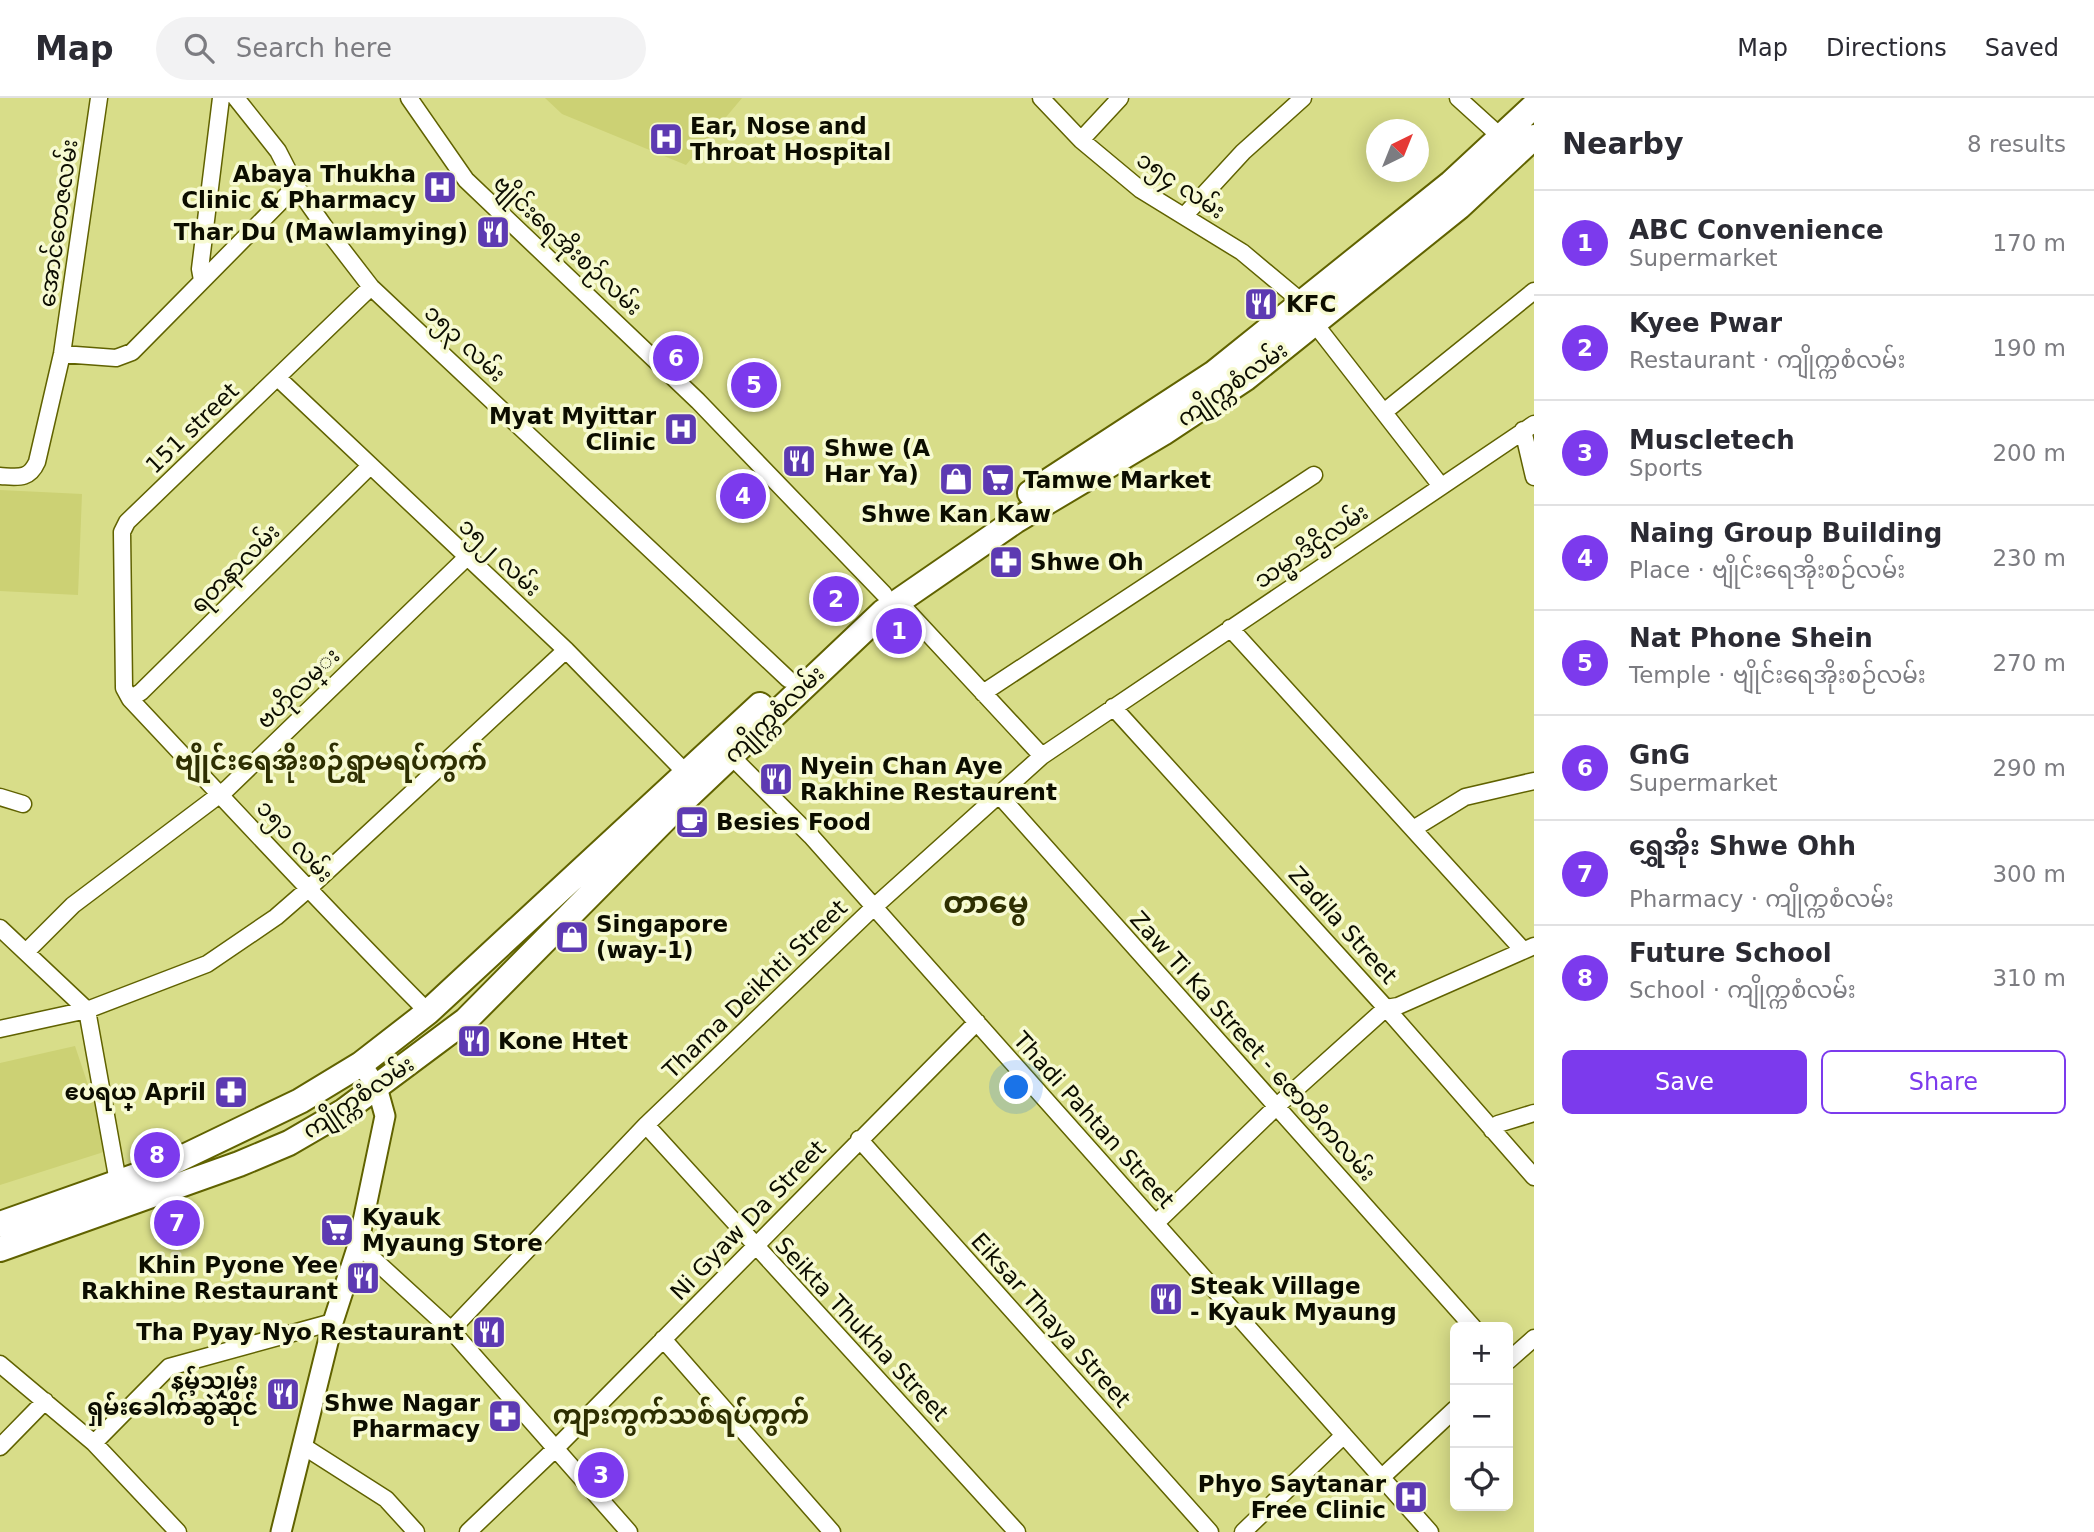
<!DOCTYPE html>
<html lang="en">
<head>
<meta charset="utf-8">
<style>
  :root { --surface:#fff; --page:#f2f2f3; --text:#2b2b33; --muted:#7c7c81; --line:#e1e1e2; --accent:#7c3aed }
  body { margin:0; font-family:"DejaVu Sans","Noto Sans Myanmar",sans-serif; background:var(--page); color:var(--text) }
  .controls { position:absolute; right:21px; bottom:21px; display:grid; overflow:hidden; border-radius:10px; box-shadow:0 4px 18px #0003 }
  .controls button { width:63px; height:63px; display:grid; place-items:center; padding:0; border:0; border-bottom:2px solid var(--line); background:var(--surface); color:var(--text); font:35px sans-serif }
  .compass { position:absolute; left:1366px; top:21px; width:63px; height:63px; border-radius:50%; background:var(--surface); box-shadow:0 4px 18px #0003; rotate:43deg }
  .you { position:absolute; left:1017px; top:990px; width:24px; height:24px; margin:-18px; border:5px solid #fff; border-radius:50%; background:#1a73e8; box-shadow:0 0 0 10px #1a73e833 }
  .badge { display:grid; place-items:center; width:46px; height:46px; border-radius:50%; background:var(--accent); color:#fff; font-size:23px; font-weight:700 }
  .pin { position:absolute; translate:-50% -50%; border:4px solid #fff; box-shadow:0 2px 7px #0006 }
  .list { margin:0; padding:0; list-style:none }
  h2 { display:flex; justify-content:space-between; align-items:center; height:91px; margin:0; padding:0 28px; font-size:30px }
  h2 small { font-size:23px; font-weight:400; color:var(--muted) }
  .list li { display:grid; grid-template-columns:46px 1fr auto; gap:21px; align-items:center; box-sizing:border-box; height:105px; padding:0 28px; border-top:2px solid var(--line) }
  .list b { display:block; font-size:26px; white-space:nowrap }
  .list p { margin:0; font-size:23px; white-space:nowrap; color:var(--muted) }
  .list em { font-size:23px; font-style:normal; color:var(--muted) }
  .actions { display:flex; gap:14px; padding:21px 28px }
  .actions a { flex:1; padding:16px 0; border:2px solid var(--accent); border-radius:10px; text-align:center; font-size:24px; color:var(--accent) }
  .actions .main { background:var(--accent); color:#fff }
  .icon { flex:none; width:38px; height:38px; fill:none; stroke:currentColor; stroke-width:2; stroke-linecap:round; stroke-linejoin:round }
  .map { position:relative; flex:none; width:1534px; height:1434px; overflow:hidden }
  header { display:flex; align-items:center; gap:42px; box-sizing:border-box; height:98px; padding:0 35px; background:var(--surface); border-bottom:2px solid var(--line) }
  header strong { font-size:33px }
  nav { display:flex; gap:38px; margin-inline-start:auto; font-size:24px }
  .search { width:490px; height:63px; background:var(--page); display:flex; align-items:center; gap:18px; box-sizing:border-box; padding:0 24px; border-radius:38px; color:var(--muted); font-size:26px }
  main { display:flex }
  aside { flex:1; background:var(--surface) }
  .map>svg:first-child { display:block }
  .built { fill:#ccd174 }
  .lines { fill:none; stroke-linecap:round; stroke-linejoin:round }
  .minor-casing { stroke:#606200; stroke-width:19 }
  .tertiary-casing { stroke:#606200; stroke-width:23 }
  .primary-casing { stroke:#606200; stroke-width:28 }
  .minor { stroke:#fff; stroke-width:16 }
  .tertiary { stroke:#fff; stroke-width:19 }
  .primary { stroke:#fff; stroke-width:24 }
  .labels { text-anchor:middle; stroke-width:7; stroke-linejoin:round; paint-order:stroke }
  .poi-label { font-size:23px; font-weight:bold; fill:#0c0d00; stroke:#f7fad2; text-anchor:start }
  .street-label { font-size:23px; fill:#0c0d00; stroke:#f7fad2 }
  .quarter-label { font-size:26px; font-weight:bold; fill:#2e2f01; stroke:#f7fad2 }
  .district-label { font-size:30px; font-weight:bold; fill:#2e2f01; stroke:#f7fad2 }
</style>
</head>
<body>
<header>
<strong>Map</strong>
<div class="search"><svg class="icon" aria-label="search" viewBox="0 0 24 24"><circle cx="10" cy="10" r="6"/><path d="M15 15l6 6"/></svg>Search here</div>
<nav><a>Map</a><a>Directions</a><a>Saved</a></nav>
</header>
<main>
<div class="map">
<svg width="1534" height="1434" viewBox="0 0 1534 1434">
  <rect width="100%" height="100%" fill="#d8dd89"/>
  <path class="built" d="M 545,0 L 742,0 L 686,67 L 562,16 Z
    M 0,392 L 82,396 L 78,497 L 0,493 Z
    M 75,948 L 110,1052 L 0,1087 L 0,965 Z"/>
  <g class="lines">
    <g class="minor-casing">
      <path id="minor" d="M 236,0 L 278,53 L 296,88 L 324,128 L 371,189 L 788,581
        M 409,0 L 466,82 L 698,303 L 884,496
        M 1041,0 L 1081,42 L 1141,92 L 1242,154 L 1303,205
        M 1458,0 L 1501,39
        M 1081,42 L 1120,0
        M 1185,117 L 1243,54 L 1303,0
        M 202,182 L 200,171 L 221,0
        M 371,189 L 127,424 L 122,434 L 124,590 L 130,601 C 229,706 326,812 428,914
        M 1315,226 L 1441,388
        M 62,256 L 116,260 L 132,254 L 296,88
        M 279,281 L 566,552 L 686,675
        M 1384,314 L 1534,193
        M 1523,332 L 1534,379
        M 0,378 C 18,379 29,382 37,364 L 62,256 L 99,0
        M 898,503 L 1042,658
        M 1230,530 L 1522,851
        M 983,595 L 1314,377
        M 130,601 L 141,594 L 370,368
        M 1113,609 L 1386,910 L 1534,1079
        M 724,651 L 811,738 L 1430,1434
        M 999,697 L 1473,1229
        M 0,699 L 23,706
        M 1413,731 L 1465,699 L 1534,683
        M 0,830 L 87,912 L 118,1084
        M 26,854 L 73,807 L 227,691 L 467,459
        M 1386,910 L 1398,908 L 1534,848
        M 0,931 L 87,912 L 207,866 L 276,819 L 307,792 L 566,552
        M 646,1027 L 1017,1434
        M 1492,1032 L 1498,1026 L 1534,1015
        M 859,1041 L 1210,1434
        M 1156,1125 L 1277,1008 L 1386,910
        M 358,1147 L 451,1232 L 629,1434
        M 451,1232 L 646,1027 L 874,809 L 1042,658 L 1534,326
        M 663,1241 L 832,1434
        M 1508,1263 L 1534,1240
        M 0,1266 L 94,1345 L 178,1434
        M 94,1345 L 169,1269 L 333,1224
        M 303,1348 L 386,1401 L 416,1434
        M 0,1349 L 45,1303
        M 1380,1381 L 1455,1311
        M 468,1434 L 554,1352 L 977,924
        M 1243,1434 L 1344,1337"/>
    </g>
    <g class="tertiary-casing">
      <path id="tertiary" d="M 281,1434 L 333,1224 L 358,1147 L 385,1018 L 377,989 L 361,966"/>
    </g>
    <g class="primary-casing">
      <path id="primary" d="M 1030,395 L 1214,275 L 1451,85 L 1534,8
        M 0,1126 L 167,1067 L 300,1003 L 361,966 L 428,914 L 760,607
        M 0,1151 L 239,1066 L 289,1045 L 344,1013 L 466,922 L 680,706 L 883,514 L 1015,423 L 1163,335 L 1246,280 L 1459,109 L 1534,39"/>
    </g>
    <use href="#minor" class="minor"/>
    <use href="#tertiary" class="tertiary"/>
    <use href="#primary" class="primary"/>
  </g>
  <defs>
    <g id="hospital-square" transform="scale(1.75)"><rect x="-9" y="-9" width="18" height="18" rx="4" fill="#5d3ab2" stroke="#f7fad2"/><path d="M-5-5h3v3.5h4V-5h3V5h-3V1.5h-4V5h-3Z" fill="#fff"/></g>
    <g id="restaurant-square" transform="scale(1.75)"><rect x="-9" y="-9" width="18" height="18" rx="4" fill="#5d3ab2" stroke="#f7fad2"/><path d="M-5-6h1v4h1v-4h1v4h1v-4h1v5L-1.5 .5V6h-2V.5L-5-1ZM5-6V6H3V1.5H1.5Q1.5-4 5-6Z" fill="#fff"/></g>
    <g id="shop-square" transform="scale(1.75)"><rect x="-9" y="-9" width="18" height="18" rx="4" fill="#5d3ab2" stroke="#f7fad2"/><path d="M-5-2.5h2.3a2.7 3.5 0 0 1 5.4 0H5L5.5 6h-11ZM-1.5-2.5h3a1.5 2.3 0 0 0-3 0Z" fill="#fff"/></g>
    <g id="supermarket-square" transform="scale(1.75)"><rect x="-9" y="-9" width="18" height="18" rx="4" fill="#5d3ab2" stroke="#f7fad2"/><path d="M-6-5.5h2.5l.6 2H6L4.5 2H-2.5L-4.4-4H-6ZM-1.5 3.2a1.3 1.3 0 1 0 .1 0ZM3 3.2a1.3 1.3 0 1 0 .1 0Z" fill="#fff"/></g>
    <g id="pharmacy-square" transform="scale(1.75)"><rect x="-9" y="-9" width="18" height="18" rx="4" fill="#5d3ab2" stroke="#f7fad2"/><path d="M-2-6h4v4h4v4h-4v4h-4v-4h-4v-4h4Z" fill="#fff"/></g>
    <g id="cafe-square" transform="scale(1.75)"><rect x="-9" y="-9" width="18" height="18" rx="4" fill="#5d3ab2" stroke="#f7fad2"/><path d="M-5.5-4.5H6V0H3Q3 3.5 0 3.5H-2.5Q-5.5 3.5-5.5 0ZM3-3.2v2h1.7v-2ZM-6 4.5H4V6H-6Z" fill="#fff"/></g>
  </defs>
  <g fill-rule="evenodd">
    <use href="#hospital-square" x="666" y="41"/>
    <use href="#hospital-square" x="440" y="89"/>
    <use href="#restaurant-square" x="493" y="134"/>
    <use href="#restaurant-square" x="1261" y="206"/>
    <use href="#hospital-square" x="681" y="331"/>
    <use href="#restaurant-square" x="799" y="363"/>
    <use href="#shop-square" x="956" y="381"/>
    <use href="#supermarket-square" x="998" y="382"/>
    <use href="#pharmacy-square" x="1006" y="464"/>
    <use href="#restaurant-square" x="776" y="681"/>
    <use href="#cafe-square" x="692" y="724"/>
    <use href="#shop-square" x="572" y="839"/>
    <use href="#restaurant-square" x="474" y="943"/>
    <use href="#pharmacy-square" x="231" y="994"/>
    <use href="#supermarket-square" x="337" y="1132"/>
    <use href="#restaurant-square" x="363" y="1180"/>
    <use href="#restaurant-square" x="1166" y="1201"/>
    <use href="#restaurant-square" x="489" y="1234"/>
    <use href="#restaurant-square" x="283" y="1296"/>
    <use href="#pharmacy-square" x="505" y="1318"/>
    <use href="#hospital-square" x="1411" y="1399"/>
  </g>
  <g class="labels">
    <g class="poi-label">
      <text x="690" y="36">Ear, Nose and<tspan x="690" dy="26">Throat Hospital</tspan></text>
      <text x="416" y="84" text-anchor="end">Abaya Thukha<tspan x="416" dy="26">Clinic &amp; Pharmacy</tspan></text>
      <text x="468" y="142" text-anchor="end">Thar Du (Mawlamying)</text>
      <text x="1286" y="214">KFC</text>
      <text x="656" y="326" text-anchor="end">Myat Myittar<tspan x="656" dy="26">Clinic</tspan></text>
      <text x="824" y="358">Shwe (A<tspan x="824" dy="26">Har Ya)</tspan></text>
      <text x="1023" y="390">Tamwe Market</text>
      <text x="956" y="424" text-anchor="middle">Shwe Kan Kaw</text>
      <text x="1030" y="472">Shwe Oh</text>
      <text x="800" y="676">Nyein Chan Aye<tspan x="800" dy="26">Rakhine Restaurent</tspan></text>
      <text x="716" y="732">Besies Food</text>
      <text x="596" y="834">Singapore<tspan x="596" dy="26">(way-1)</tspan></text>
      <text x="498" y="951">Kone Htet</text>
      <text x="206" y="1002" text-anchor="end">ဧပရယ္ April</text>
      <text x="362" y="1127">Kyauk<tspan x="362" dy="26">Myaung Store</tspan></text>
      <text x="338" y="1175" text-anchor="end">Khin Pyone Yee<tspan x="338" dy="26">Rakhine Restaurant</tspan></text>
      <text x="1190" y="1196">Steak Village<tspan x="1190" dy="26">- Kyauk Myaung</tspan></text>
      <text x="464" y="1242" text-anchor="end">Tha Pyay Nyo Restaurant</text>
      <text x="258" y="1291" text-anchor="end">နမ့်သျှမ်း<tspan x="258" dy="26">ရှမ်းခေါက်ဆွဲဆိုင်</tspan></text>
      <text x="480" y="1313" text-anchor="end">Shwe Nagar<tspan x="480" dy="26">Pharmacy</tspan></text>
      <text x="1386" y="1394" text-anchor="end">Phyo Saytanar<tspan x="1386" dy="26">Free Clinic</tspan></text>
    </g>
    <g class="street-label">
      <text transform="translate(1181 87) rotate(34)" y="8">၁၅၄ လမ်း</text>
      <text transform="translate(58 125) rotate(-82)" y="8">အောင်တေဇလမ်း</text>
      <text transform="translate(568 147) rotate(43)" y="8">ဗျိုင်းရေအိုးစဉ်လမ်း</text>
      <text transform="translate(465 245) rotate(43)" y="8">၁၅၃ လမ်း</text>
      <text transform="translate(1232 286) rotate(-35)" y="8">ကျိုက္ကစံလမ်း</text>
      <text transform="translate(192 330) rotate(-44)" y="8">151 street</text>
      <text transform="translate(1311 448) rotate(-34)" y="8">သမ္မာဒိဌိလမ်း</text>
      <text transform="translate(500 459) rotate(43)" y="8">၁၅၂ လမ်း</text>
      <text transform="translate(235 470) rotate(-45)" y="8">ရတနာလမ်း</text>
      <text transform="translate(298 590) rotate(-44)" y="8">ဗဟိုလမ္း</text>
      <text transform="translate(774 616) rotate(-44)" y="8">ကျိုက္ကစံလမ်း</text>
      <text transform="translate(295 743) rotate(48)" y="8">၁၅၁ လမ်း</text>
      <text transform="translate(1343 827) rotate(48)" y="8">Zadila Street</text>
      <text transform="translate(755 891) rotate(-44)" y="8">Thama Deikhti Street</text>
      <text transform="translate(1253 948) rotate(48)" y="8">Zaw Ti Ka Street - ဇောတိကလမ်း</text>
      <text transform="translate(358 999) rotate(-34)" y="8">ကျိုက္ကစံလမ်း</text>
      <text transform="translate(1094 1022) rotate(48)" y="8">Thadi Pahtan Street</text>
      <text transform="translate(748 1122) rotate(-46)" y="8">Ni Gyaw Da Street</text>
      <text transform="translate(1051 1222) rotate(48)" y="8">Eiksar Thaya Street</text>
      <text transform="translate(862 1231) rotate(47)" y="8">Seikta Thukha Street</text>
    </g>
    <g class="quarter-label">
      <text x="331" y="672">ဗျိုင်းရေအိုးစဉ်ရွာမရပ်ကွက်</text>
      <text x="681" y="1326">ကျားကွက်သစ်ရပ်ကွက်</text>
    </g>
    <g class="district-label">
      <text x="986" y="815">တာမွေ</text>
    </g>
  </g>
</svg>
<div class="controls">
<button>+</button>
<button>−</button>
<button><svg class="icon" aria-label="locate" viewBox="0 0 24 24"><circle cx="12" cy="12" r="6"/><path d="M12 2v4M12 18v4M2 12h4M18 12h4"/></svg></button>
</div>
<svg class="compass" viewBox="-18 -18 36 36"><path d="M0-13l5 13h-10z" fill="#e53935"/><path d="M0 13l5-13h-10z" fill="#7c7c81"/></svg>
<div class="you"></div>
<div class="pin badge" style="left:899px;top:533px">1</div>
<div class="pin badge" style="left:836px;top:501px">2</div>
<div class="pin badge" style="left:601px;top:1377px">3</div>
<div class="pin badge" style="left:743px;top:398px">4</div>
<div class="pin badge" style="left:754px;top:287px">5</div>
<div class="pin badge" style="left:676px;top:260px">6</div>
<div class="pin badge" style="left:177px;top:1125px">7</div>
<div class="pin badge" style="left:157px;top:1057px">8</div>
</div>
<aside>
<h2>Nearby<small>8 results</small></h2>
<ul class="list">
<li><span class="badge">1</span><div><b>ABC Convenience</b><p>Supermarket</p></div><em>170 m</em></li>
<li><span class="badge">2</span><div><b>Kyee Pwar</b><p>Restaurant · ကျိုက္ကစံလမ်း</p></div><em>190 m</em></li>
<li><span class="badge">3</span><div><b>Muscletech</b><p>Sports</p></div><em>200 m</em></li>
<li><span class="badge">4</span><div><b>Naing Group Building</b><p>Place · ဗျိုင်းရေအိုးစဉ်လမ်း</p></div><em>230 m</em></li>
<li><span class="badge">5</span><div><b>Nat Phone Shein</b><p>Temple · ဗျိုင်းရေအိုးစဉ်လမ်း</p></div><em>270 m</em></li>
<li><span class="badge">6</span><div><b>GnG</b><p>Supermarket</p></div><em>290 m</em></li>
<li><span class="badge">7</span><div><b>ရွှေအိုး Shwe Ohh</b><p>Pharmacy · ကျိုက္ကစံလမ်း</p></div><em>300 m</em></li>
<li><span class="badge">8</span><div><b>Future School</b><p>School · ကျိုက္ကစံလမ်း</p></div><em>310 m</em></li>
</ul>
<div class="actions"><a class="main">Save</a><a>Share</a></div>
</aside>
</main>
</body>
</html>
